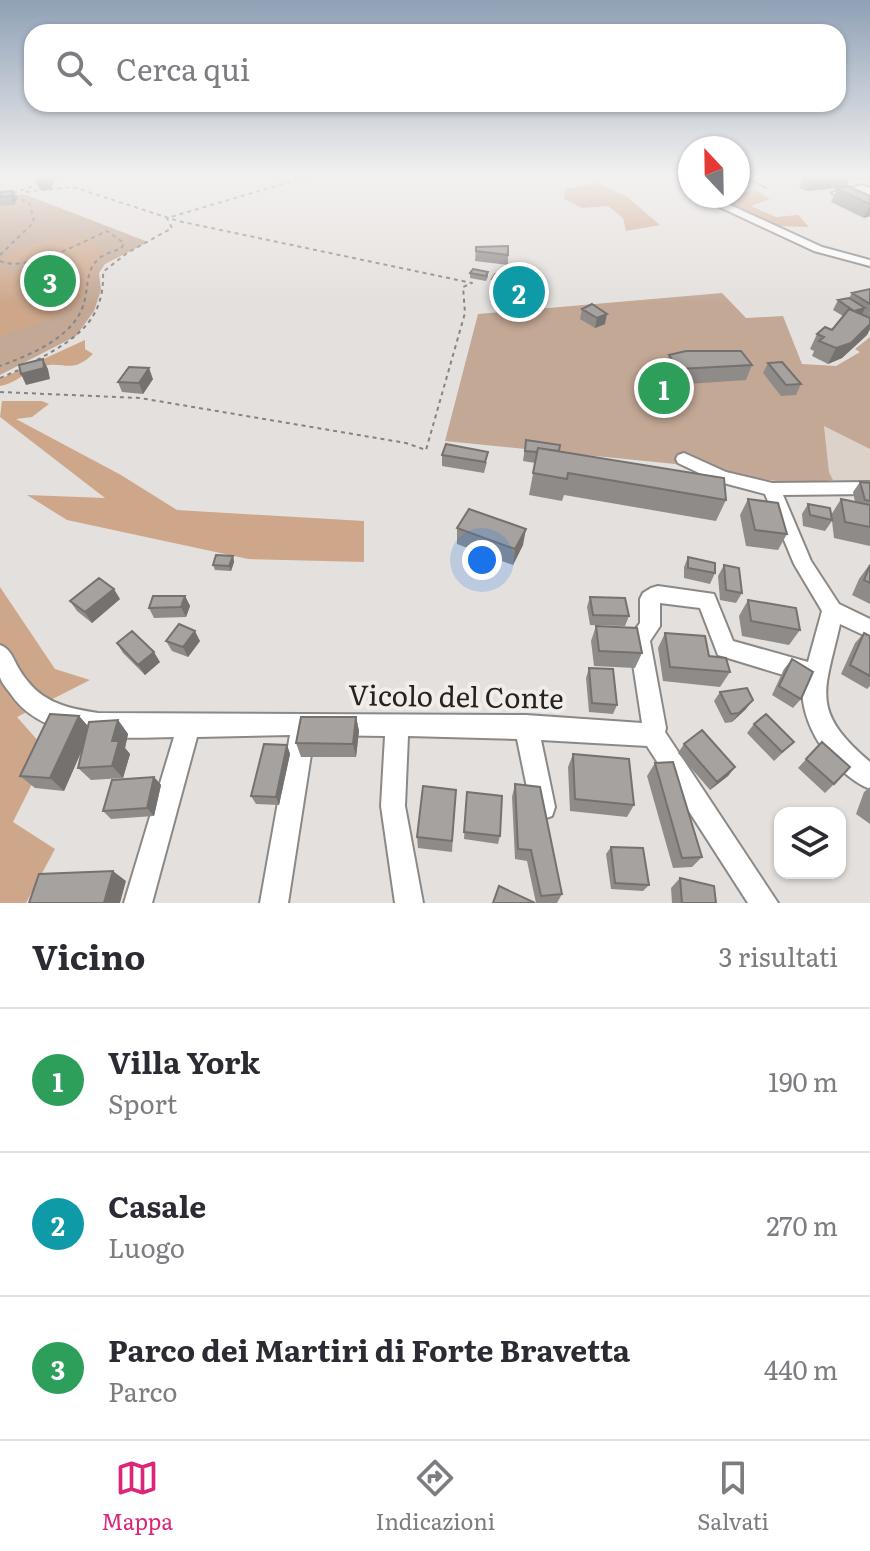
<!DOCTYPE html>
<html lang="it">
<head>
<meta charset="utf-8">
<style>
  :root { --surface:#fff; --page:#f7f7f7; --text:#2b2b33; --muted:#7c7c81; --line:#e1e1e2; --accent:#db2777 }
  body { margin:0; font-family:Literata,serif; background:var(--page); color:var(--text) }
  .controls { position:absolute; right:24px; bottom:24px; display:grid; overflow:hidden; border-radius:16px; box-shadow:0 2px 6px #0004 }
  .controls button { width:72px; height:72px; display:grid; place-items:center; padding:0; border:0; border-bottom:2px solid var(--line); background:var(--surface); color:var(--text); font:40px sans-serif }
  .compass { position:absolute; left:678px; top:136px; width:72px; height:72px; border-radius:50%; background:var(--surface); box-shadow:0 2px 6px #0004; rotate:338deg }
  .you { position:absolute; left:482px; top:560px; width:28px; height:28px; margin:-20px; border:6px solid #fff; border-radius:50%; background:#1a73e8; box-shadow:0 0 0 12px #1a73e833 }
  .badge { display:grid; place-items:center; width:52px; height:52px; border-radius:50%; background:var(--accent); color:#fff; font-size:26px; font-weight:700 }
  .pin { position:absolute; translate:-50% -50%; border:4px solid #fff; box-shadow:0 2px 8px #0006 }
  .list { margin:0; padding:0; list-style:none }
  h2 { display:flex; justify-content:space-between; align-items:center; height:104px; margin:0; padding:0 32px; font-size:34px }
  h2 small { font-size:26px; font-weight:400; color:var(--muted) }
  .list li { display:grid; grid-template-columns:52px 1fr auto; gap:24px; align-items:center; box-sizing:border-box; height:144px; padding:0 32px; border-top:2px solid var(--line) }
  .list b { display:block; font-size:30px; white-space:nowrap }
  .list p { margin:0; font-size:26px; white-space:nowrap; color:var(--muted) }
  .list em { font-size:26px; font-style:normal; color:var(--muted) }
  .icon { flex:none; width:44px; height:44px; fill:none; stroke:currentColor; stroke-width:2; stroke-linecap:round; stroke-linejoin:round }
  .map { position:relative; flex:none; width:870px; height:903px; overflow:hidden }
  .search { position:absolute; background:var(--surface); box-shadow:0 2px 6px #0004; left:24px; right:24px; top:24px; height:88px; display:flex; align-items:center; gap:20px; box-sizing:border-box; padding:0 28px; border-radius:24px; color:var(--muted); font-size:30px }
  .sheet { height:536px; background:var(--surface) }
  nav { display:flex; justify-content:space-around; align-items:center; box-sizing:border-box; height:112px; border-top:2px solid var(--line); background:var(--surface); font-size:22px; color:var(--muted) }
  nav a { display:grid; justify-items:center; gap:4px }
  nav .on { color:var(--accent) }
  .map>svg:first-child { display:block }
  .built { fill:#ddd2ca }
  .green { fill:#c3a895 }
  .forest { fill:#cea78b }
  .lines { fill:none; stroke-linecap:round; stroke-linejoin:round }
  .stream { stroke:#ab856a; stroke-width:2 }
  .minor-casing { stroke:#8c8885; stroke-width:4 }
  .path { stroke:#868381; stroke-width:2; stroke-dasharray:4 4; stroke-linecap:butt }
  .minor { fill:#fff; fill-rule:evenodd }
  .wall { fill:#8e8b89 }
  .shaded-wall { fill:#74716f }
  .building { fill:#a5a29f; stroke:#74716f; stroke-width:2 }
  .labels { text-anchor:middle; stroke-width:8; stroke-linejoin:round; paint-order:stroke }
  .near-street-label { font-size:28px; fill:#252322; stroke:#f1edea }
</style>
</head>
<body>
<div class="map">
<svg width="870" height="903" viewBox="0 0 870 903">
  <rect width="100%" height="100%" fill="#e4e0dd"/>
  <path class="built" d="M 824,425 L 870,449 L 870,481 L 833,480 L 829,472 Z"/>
  <path class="green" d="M 24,194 L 148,242 L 105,264 L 99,273 L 101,290 L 94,311 L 76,336 L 0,375 L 0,196 Z
    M 722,293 L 746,318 L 783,316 L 802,364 L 836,366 L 860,352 L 855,349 L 870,337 L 870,449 L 824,426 L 829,472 L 833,480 C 795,486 756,480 719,469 C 705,465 700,458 684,456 L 685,465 L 445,441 L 478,314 Z"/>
  <path class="forest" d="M 597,183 L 626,196 L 660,225 L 626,231 L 623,218 L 608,206 L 582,208 L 564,199 L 565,189 Z
    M 756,190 L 770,199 L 751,206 L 776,217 L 798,215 L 809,227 L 779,226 L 728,205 L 728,196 Z
    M 85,236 L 100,253 C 84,317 57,316 0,336 L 0,269 L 27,272 L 35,264 L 0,260 C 27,242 53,239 85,236 Z
    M 85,340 L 85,349 L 93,354 C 70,376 64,359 40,367 C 26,371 15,384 0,386 L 0,379 Z
    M 2,401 L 42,401 L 49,404 L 32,417 L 16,419 L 121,475 L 177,510 L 364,521 L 364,562 L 248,559 L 67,520 L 27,495 L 105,498 L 0,417 Z
    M 0,587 L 55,669 L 90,680 L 17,717 L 48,752 L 13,822 L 55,849 L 26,903 L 0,903 Z"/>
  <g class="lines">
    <path class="stream" d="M 742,176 L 766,188"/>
    <g class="minor-casing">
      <path id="minor" d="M 862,185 L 870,188 L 870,195 L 861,191 L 837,196 L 832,193 Z
        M 711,199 L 717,199 L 822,247 L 870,260 L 870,266 L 814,251 L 711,203 Z
        M 684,453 L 726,472 L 772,483 L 870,482 L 870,494 L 783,495 L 811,561 L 839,604 L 870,619 L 870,638 L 840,624 C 825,692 809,710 870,762 L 870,789 C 832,773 797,722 803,681 L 718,655 L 700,608 L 660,603 L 660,626 L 650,641 L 666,728 L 665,732 L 778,903 L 748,903 L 647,746 L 541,740 L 555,807 L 552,816 L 543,819 L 534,816 L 531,807 L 517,739 L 408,736 L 405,806 L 423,903 L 395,903 L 381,806 L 385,736 L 314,735 L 288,903 L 260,903 L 290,735 L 197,737 L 152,903 L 124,903 L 174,737 C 120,738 44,744 10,693 C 7,689 1,682 0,677 C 0,668 0,655 0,645 C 11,649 13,659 19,669 C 38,701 63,708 98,713 L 526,715 L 642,723 L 629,638 L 640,623 L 640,599 L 643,593 L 651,588 L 658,586 L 714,594 L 733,641 L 808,662 L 822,611 L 794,564 L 765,494 L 716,481 L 678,463 L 676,459 L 678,455 Z"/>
    </g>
    <path class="path" d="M 13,193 L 37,185
      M 0,255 L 34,222 L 30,204 L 13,195
      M 0,261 C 25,273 83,242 107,231 L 124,243 L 121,249 C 72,261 98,291 75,321 C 57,344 27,356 0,366
      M 37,360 C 76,339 105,320 103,272 L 127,253 L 172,228 L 167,218 L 310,176
      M 0,378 L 21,369
      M 0,392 L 140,398 L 406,443 L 426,450 L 465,313 L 463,287 L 472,283 L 178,221 L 73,187 L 24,192"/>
    <use href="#minor" class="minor"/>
  </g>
  <path class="wall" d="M 804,176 L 870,176 L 859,180 L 850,177 L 846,187 L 870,196 L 870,216 L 864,218 L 831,202 L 837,189 L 845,187 L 807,191 L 799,188 Z
    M 13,191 L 17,199 L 14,205 L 0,206 L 0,192 Z
    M 476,247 L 508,255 L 508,265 L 475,261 Z
    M 488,272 L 488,277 L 486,281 L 470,278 L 470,273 Z
    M 532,278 L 531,288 L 527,295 L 492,289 L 492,279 Z
    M 870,289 L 870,329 L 867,335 L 842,358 L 828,364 L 812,356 L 814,351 L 810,349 L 817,334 L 832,330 L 843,316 L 833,310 L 838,300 L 849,298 L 852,293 Z
    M 582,309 L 605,324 L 595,328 L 580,319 Z
    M 669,355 L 752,365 L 746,380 L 673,385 L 664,371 Z
    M 768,363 L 801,384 L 796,395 L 781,396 L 763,373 Z
    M 153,379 L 143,394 L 122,392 L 118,382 Z
    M 526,440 L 559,451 L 726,500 L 716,521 L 564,495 L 562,501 L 529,495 L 535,463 L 523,461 Z
    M 442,455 L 487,462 L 484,473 L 442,466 Z
    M 860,482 L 870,483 L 870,546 L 834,538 L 832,521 L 825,531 L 803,526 L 802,514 L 808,504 L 831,515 L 841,499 L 855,502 L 853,492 Z
    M 748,499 L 787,534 L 778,550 L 746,546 L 740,515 Z
    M 457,528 L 523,545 L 513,565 L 457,544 Z
    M 233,556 L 234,562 L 231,571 L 215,570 L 213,565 Z
    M 688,557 L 715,573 L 710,584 L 684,578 L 684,567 Z
    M 870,564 L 870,604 L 852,595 L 859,579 Z
    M 724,565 L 742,593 L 736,603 L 720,600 L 718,576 Z
    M 185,596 L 190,606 L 186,617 L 154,618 L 149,608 Z
    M 590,597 L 629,616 L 625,626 L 590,625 L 587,607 Z
    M 120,599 L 92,623 L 77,611 L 70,601 Z
    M 748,600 L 800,630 L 789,645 L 742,636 L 739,616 Z
    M 596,626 L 642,653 L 635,668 L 594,666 L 591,641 Z
    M 665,633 L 709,656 L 730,672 L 720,687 L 663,681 L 658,648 Z
    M 864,633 L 870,636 L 870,686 L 867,689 L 841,674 L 855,643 Z
    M 166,641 L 200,641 L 188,657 L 172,651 Z
    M 117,643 L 160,662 L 145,675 L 123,653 Z
    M 792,659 L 801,699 L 793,708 L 772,695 L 784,669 Z
    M 589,668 L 617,705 L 613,714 L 589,712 L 586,678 Z
    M 720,692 L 746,709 L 732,722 L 725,723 L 714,701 Z
    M 79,716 L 88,726 L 118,720 L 128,734 L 125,748 L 130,754 L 123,778 L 91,780 L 78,768 L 83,747 L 64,791 L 35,788 L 20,776 Z
    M 356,717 L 359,731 L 356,757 L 301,757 L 296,743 Z
    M 754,724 L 794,742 L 774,761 L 747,733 Z
    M 822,742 L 834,784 L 825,793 L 798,768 Z
    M 684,744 L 735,767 L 728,776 L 710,790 L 678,753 Z
    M 287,745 L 290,754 L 279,805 L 256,804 L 251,796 Z
    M 573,754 L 634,805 L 627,817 L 570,811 L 568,767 Z
    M 655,763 L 702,857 L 692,867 L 673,868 L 647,776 Z
    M 154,777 L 161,785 L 154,816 L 111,819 L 103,811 Z
    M 515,784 L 562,894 L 557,903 L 536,903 L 527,861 L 515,859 L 512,797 Z
    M 870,787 L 870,824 L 856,814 L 864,792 Z
    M 456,790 L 452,852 L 418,848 L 417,837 Z
    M 467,792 L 500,836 L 498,844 L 464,839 Z
    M 611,847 L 649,885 L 643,891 L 611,889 L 606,854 Z
    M 680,878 L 716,903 L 672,903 L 671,888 Z"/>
  <path class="shaded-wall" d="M 49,176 L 57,176 L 50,190 L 40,190 L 36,182 Z
    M 831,176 L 850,176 L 846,187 L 807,191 L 813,178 Z
    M 861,176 L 870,176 L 870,177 L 859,180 Z
    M 13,191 L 17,199 L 14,205 L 10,196 Z
    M 870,205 L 870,216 L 864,218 Z
    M 532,278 L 531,288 L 527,295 L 528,285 Z
    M 865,308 L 860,318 L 854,311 Z
    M 607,314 L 605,324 L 595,328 L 597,318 Z
    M 870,324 L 870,329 L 867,335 L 842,358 L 828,364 L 836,348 Z
    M 43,359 L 48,369 L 50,379 L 26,385 L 21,374 Z
    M 149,368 L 153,379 L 143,394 L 139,383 Z
    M 526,529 L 523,545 L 513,565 L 515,549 Z
    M 233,556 L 234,562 L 231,571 L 229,566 Z
    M 114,589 L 120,599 L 92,623 L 85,612 Z
    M 185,596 L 190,606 L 186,617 L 181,607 Z
    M 195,631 L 200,641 L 188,657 L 183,647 Z
    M 154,652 L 160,662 L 145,675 L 138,665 Z
    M 753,700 L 746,709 L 732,722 L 739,713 Z
    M 79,716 L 91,730 L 64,791 L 50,778 Z
    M 356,717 L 359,731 L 356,757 L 353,744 Z
    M 118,720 L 128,734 L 125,748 L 130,754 L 123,778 L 112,766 L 112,741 Z
    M 287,745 L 290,754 L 279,805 L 276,797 Z
    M 735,767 L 728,776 L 710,790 L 717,782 Z
    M 154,777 L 161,785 L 154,816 L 147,808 Z
    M 113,871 L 126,881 L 120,903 L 104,903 Z"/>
  <path class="building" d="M 40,176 L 49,176 L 46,181 L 36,182 Z
    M 806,176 L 831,176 L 813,178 Z
    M 848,186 L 870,196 L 870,204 L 837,189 Z
    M 13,191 L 10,196 L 0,197 L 0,192 Z
    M 508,246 L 508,255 L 476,251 L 476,247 Z
    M 473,269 L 488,272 L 486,276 L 470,273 Z
    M 495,274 L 532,278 L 528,285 L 492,279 Z
    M 870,289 L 870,304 L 852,293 Z
    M 849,298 L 865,308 L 854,311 L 838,300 Z
    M 592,304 L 607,314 L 597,318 L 582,309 Z
    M 849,309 L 870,318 L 870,324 L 851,343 L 836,348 L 819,341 L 824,337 L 817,334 L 825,327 L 832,330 Z
    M 686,351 L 741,351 L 752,365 L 678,369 L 669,355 Z
    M 43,359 L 44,368 L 21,374 L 19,365 Z
    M 782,362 L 801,384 L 786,385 L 768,363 Z
    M 129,367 L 149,368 L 139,383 L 118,382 Z
    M 526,440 L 560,445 L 559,451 L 538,448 L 537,452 L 525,451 Z
    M 446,444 L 488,452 L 485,462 L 442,455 Z
    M 538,448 L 724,478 L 726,500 L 568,473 L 567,479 L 533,473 Z
    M 860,482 L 870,483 L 870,501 L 865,500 Z
    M 748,499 L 778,503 L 787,534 L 755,530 Z
    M 841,499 L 870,505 L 870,527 L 845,522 Z
    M 808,504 L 830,508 L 832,520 L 810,515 Z
    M 469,509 L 526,529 L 515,549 L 457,528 Z
    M 216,555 L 233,556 L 229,566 L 213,565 Z
    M 688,557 L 715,563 L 715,573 L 688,568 Z
    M 724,565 L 739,568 L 742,593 L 726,590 Z
    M 870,565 L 870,583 L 864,580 Z
    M 99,578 L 114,589 L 85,612 L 70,601 Z
    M 153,596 L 185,596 L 181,607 L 149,608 Z
    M 590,597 L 625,598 L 629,616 L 593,615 Z
    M 748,600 L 796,608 L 800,630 L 751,621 Z
    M 179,624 L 195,631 L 183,647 L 166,641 Z
    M 596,626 L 637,628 L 642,653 L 599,651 Z
    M 132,631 L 154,652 L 138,665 L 117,643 Z
    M 665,633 L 705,636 L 709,656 L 726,658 L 730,672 L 670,667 Z
    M 864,633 L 870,636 L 870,676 L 850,665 Z
    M 792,659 L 813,672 L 801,699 L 779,686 Z
    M 589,668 L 613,669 L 617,705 L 592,703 Z
    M 747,688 L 753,700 L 739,713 L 731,714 L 720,692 Z
    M 50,714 L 79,716 L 50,778 L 20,776 Z
    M 766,714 L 794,742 L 782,752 L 754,724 Z
    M 301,717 L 356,717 L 353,744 L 296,743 Z
    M 118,720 L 112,741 L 119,741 L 112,766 L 78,768 L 89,722 Z
    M 702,730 L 735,767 L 717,782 L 684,744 Z
    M 822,742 L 850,767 L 834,784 L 806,759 Z
    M 264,744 L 287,745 L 276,797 L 251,796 Z
    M 573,754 L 629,759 L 634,805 L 575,799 Z
    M 673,762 L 702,857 L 682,858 L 655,763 Z
    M 154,777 L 147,808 L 103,811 L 112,780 Z
    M 515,784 L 540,787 L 562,894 L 541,896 L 531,850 L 518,849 Z
    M 423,786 L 456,790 L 452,841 L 417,837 Z
    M 467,792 L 502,796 L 500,836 L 464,832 Z
    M 611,847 L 643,848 L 649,885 L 615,883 Z
    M 113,871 L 104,903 L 29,903 L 39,874 Z
    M 680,878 L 714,886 L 716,903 L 682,903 Z
    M 499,886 L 535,903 L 493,903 Z"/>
  <linearGradient id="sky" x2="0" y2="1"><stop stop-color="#8fa1b6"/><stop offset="0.58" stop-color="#f3f1f0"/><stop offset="1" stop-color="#f3f1f0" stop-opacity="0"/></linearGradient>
  <rect width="870" height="303" fill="url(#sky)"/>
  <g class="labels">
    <g class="near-street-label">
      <text transform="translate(456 697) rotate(1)" y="10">Vicolo del Conte</text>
    </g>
  </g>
</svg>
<div class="controls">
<button><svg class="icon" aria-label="layers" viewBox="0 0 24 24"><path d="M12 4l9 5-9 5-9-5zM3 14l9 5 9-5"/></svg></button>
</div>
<svg class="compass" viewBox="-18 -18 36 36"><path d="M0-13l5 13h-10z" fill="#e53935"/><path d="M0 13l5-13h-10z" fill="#7c7c81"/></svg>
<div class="you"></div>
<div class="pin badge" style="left:664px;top:388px;background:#2e9e5b">1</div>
<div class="pin badge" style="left:519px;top:292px;background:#0f9aa8">2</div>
<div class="pin badge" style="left:50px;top:281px;background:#2e9e5b">3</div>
<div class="search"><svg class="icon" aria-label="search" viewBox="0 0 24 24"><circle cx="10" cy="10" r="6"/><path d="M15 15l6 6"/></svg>Cerca qui</div>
</div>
<section class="sheet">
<h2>Vicino<small>3 risultati</small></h2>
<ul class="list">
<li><span class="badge" style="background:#2e9e5b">1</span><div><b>Villa York</b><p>Sport</p></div><em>190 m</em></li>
<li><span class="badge" style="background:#0f9aa8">2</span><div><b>Casale</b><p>Luogo</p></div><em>270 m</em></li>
<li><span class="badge" style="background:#2e9e5b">3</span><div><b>Parco dei Martiri di Forte Bravetta</b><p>Parco</p></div><em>440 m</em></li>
</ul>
</section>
<nav>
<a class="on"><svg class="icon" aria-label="map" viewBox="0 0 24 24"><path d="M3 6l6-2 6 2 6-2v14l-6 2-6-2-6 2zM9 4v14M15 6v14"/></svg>Mappa</a>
<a><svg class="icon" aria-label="directions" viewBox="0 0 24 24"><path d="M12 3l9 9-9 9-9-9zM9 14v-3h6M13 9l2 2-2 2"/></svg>Indicazioni</a>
<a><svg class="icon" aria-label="saved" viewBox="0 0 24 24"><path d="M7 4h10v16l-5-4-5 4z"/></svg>Salvati</a>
</nav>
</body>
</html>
